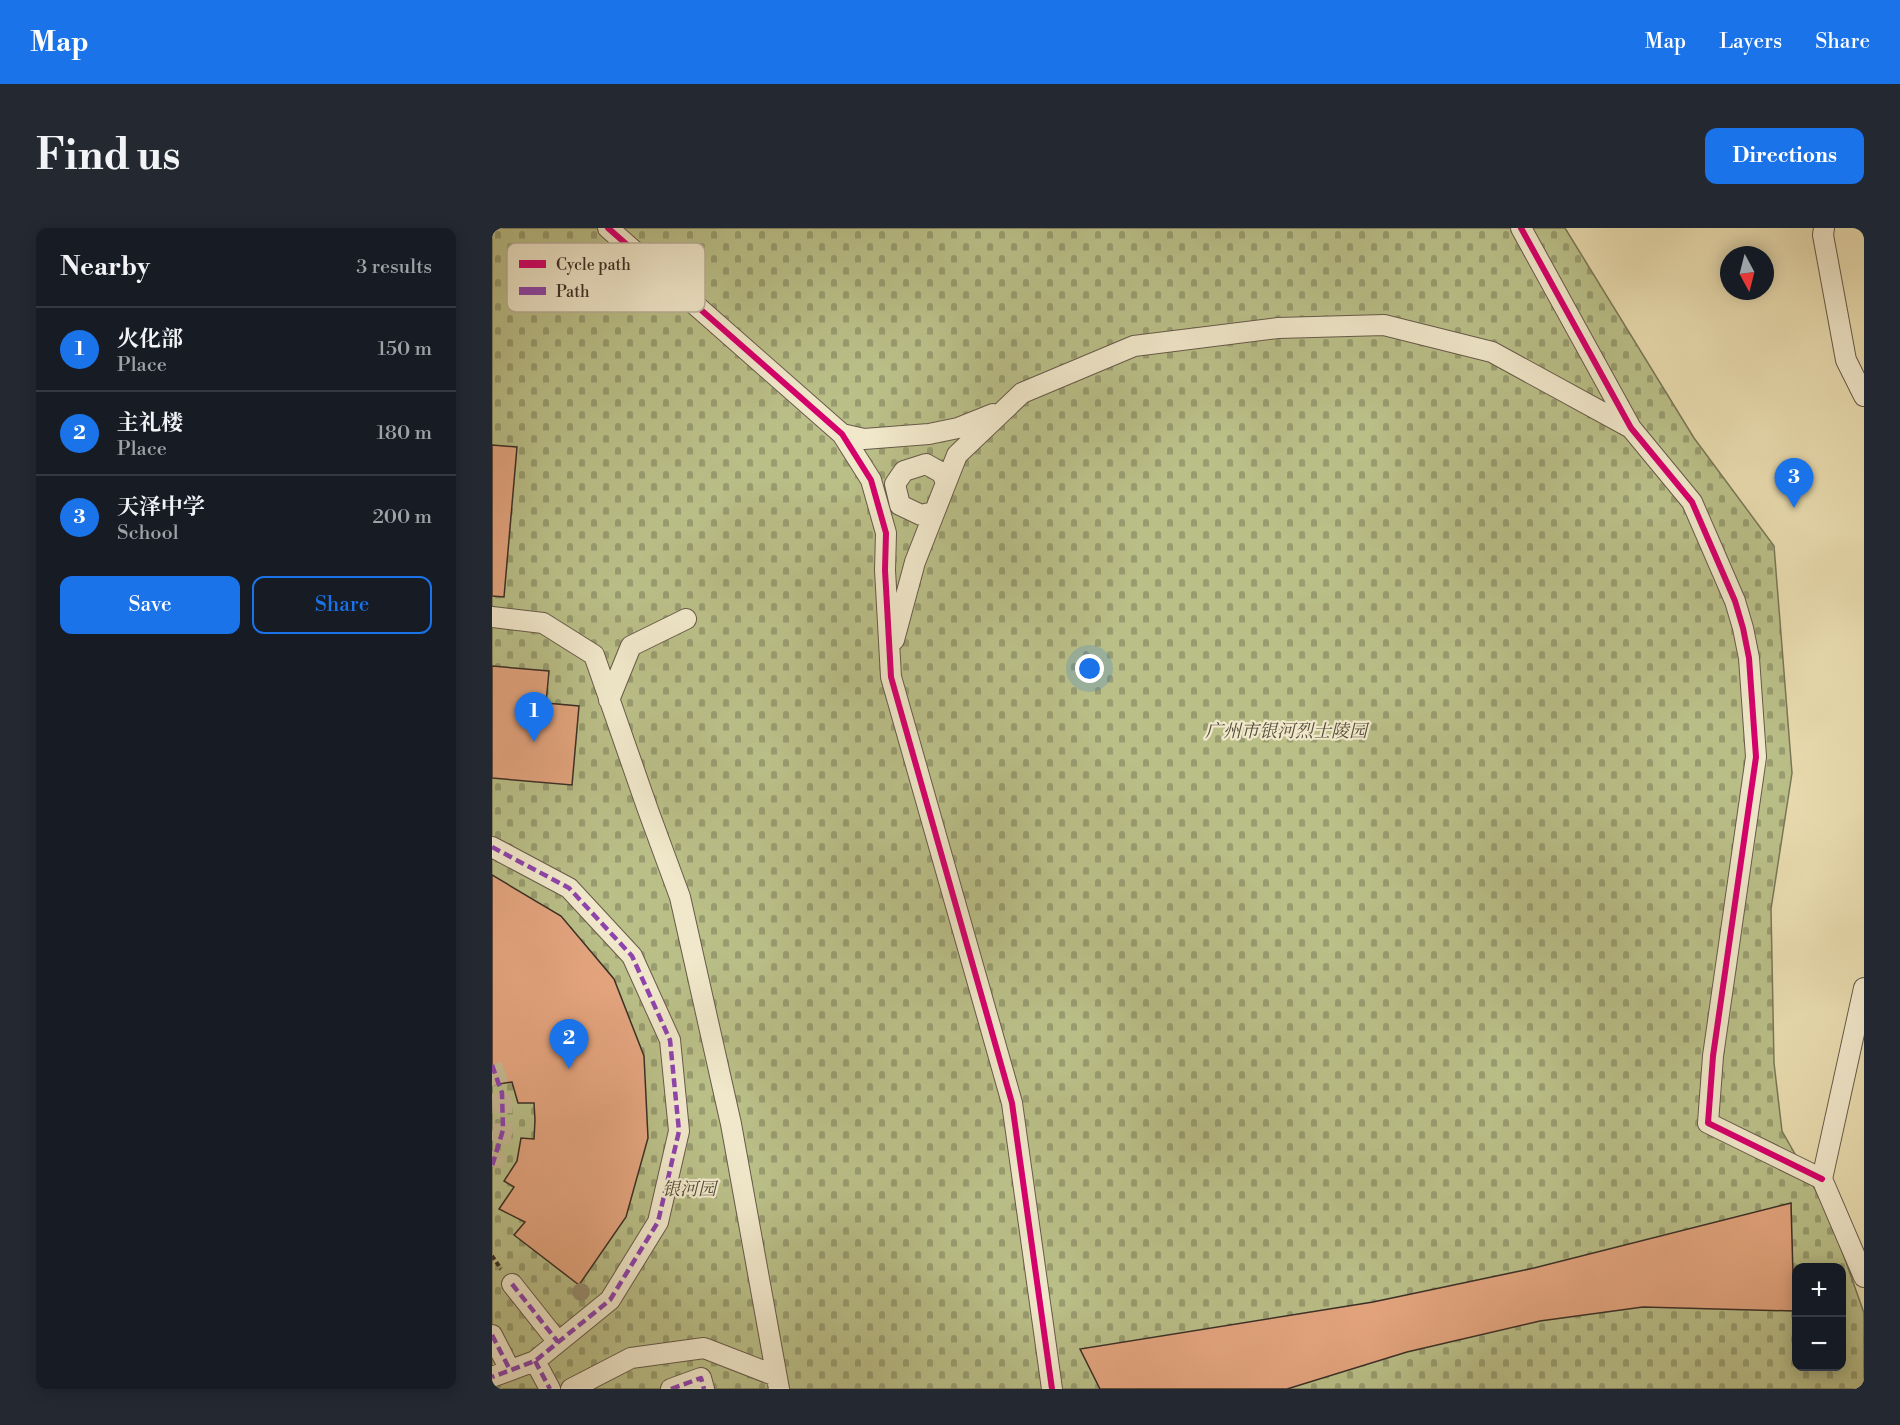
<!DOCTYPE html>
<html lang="en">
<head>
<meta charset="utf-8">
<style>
  :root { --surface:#171b24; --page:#242831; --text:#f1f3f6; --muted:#9ea1a6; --line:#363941; --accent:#1a73e8 }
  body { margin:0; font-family:"Libre Bodoni","Noto Serif SC",serif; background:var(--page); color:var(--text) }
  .controls { position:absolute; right:18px; bottom:18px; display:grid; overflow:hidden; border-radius:12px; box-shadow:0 3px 15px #0003 }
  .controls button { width:54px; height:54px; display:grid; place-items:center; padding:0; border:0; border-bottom:2px solid var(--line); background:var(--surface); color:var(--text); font:30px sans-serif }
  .compass { position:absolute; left:1228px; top:18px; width:54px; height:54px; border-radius:50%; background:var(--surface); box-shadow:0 3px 15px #0003; rotate:173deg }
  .you { position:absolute; left:598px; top:441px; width:21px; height:21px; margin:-15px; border:4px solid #fff; border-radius:50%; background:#1a73e8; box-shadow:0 0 0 9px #1a73e833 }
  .badge { display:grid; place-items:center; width:39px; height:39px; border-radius:50%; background:var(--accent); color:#fff; font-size:20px; font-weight:700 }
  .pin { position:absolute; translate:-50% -50px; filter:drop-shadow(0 2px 3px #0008) }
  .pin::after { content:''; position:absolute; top:32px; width:21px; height:18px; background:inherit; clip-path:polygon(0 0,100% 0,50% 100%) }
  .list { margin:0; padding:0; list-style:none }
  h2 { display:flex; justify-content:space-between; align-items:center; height:78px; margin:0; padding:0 24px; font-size:26px }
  h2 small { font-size:20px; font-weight:400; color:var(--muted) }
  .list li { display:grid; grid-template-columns:39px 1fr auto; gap:18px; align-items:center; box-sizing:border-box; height:84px; padding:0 24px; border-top:2px solid var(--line) }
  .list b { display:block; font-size:22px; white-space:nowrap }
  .list p { margin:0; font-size:20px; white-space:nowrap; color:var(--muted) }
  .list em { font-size:20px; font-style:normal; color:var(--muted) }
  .actions { display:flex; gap:12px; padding:18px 24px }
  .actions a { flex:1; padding:14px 0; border:2px solid var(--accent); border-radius:12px; text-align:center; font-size:21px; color:var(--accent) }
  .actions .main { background:var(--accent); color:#fff }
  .map { position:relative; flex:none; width:1372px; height:1161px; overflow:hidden; border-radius:12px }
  header { display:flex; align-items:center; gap:36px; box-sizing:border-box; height:84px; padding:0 30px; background:var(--accent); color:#fff }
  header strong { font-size:28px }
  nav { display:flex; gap:33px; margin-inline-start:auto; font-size:21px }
  .intro { display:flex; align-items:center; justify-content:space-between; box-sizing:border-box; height:144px; padding:0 36px }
  h1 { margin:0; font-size:42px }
  .button { padding:15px 27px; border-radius:12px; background:var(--accent); color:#fff; font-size:21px; font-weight:700 }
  main { display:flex; gap:36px; padding:0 36px }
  aside { flex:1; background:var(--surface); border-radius:12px; box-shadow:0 3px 15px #0003 }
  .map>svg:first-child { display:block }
  .cemetery { fill:url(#cemetery-stones); stroke:#7a7758; stroke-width:1.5; fill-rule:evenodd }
  .building { fill:#e4a57f; stroke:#3b2f27; stroke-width:1.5 }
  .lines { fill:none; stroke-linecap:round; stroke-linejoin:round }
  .street-tunnel { stroke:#c6b994; stroke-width:20; stroke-dasharray:20 10; stroke-linecap:butt }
  .street-casing { stroke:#665a49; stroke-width:22 }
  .path { stroke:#3b2f27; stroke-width:4; stroke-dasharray:4.5 3; stroke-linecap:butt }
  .street { stroke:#f1e8cb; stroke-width:20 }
  .quiet { stroke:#8e44ad; stroke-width:4.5; stroke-dasharray:9 4.5; stroke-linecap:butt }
  .cycleway-casing { stroke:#f1e8cb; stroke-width:10 }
  .cycleway { stroke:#d6006c; stroke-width:6 }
  .tree { fill:#978d6f }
  .labels { text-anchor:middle; stroke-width:4.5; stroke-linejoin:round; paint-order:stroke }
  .park-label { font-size:18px; font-style:italic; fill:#544c3a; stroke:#f1e8cb }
  .key { fill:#f1e8cb; stroke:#bab09a; stroke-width:1.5 }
  .key-label { font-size:16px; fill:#3b2f27 }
</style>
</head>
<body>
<header>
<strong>Map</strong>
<nav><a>Map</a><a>Layers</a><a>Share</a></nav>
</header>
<div class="intro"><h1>Find us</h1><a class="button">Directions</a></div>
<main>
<aside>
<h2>Nearby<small>3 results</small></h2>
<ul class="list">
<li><span class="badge">1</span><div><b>火化部</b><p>Place</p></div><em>150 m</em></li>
<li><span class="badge">2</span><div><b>主礼楼</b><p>Place</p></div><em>180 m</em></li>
<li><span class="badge">3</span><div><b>天泽中学</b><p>School</p></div><em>200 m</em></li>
</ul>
<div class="actions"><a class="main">Save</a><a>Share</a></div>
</aside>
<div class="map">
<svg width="1372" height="1161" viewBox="0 0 1372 1161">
  <defs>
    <pattern id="cemetery-stones" width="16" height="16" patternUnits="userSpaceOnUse" patternTransform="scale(1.5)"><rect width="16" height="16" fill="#babf88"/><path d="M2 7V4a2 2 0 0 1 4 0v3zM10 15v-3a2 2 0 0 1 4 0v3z" fill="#989c6f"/></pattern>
  </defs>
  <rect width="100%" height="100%" fill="#e9dcaf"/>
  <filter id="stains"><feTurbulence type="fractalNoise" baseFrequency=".00333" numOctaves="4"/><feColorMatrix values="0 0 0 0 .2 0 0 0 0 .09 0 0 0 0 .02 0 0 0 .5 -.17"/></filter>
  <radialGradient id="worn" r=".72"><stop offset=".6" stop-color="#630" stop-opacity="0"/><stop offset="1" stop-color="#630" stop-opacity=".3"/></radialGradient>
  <path class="cemetery" d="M 0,0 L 1073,0 L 1202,210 L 1282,318 L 1300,545 L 1279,681 L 1282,835 L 1290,903 L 1337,986 L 1372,1085 L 1372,1161 L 0,1161 ZM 1304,1040 L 1350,1040 L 1350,1138 L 1304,1138 Z"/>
  <path class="building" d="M 0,217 L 25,219 L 12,369 L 0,368 Z
    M 0,438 L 57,443 L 54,475 L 87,478 L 80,557 L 0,550 Z
    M 0,647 L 69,688 L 122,751 L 152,828 L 156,910 L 134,989 L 87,1057 L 22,1007 L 33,994 L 7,981 L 22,959 L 12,953 L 25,933 L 29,910 L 42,911 L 43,892 L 42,875 L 26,875 L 20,854 L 0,857 Z
    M 1299,975 L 1302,1083 L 1151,1079 L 1048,1093 L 915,1124 L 795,1161 L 608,1161 L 588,1121 L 881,1074 L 1042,1040 Z"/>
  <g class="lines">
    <path class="street-tunnel" d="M 0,837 L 10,865 L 11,902 L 0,938"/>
    <g class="street-casing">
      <path id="street" d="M 116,0 L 350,206 L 379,252 L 394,305 L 393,342 L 399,449 L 520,875 L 560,1161
        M 1029,0 L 1139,200 L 1200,274 L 1243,373 L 1251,400 L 1257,430 L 1264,529 L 1221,828 L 1216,895 L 1330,951
        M 1332,0 L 1331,7 L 1354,132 L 1372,168
        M 350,206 L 372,211 L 437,206 L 466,200 L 501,186
        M 442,284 L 429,287 L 408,277 L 403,256 L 412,243 L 434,236 L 450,245 L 454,255
        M 0,389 L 51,395 L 102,427 L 156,582 L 188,669 L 239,896 L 287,1161
        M 402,412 L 423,334 L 465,227 L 530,165 L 642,118 L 786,100 L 892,97 L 1000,124 L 1139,200
        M 117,472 L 139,418 L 194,391
        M 0,619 L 77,660 L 140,728 L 178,812 L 187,903 L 166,994 L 118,1072 L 43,1133 L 0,1149
        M 1372,760 L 1330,951 L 1372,1049
        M 20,1056 L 66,1114
        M 0,1107 L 18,1142
        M 43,1133 L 58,1161
        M 79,1161 L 139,1130 L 212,1120 L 284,1148
        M 179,1161 L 209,1150 L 212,1161"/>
    </g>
    <path class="path" d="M 0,1028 L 9,1041"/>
    <use href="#street" class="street"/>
    <path class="quiet" d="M 0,619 L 77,660 L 140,728 L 178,812 L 187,903 L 166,994 L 118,1072 L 43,1133 L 0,1149
      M 0,837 L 10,865 L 11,902 L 0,938
      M 20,1056 L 66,1114
      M 0,1107 L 18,1142
      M 43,1133 L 58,1161
      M 179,1161 L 209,1150 L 212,1161"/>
    <g class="cycleway-casing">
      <path id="cycleway" d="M 116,0 L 350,206 L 379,252 L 394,305 L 393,342 L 399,449 L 520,875 L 560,1161
        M 1029,0 L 1139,200 L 1200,274 L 1243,373 L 1251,400 L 1257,430 L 1264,529 L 1221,828 L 1216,895 L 1330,951"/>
    </g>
    <use href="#cycleway" class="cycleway"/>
  </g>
  <circle class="tree" cx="89" cy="1064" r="9"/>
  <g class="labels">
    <g class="park-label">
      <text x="794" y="509">广州市银河烈士陵园</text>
      <text x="197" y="967">银河园</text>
    </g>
  </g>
  <rect x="15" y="15" width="198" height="69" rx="9" class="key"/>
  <rect x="27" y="32" width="27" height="8" fill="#d6006c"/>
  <rect x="27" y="59" width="27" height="8" fill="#8e44ad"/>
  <g class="key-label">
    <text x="64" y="42">Cycle path</text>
    <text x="64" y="69">Path</text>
  </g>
  <rect width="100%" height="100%" filter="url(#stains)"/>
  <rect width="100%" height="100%" fill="url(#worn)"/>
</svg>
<div class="controls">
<button>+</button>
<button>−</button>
</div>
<svg class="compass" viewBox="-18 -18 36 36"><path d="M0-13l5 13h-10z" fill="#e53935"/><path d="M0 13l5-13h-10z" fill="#9ea1a6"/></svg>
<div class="you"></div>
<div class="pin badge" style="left:42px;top:514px">1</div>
<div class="pin badge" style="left:77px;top:841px">2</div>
<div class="pin badge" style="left:1302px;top:280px">3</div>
</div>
</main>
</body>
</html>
